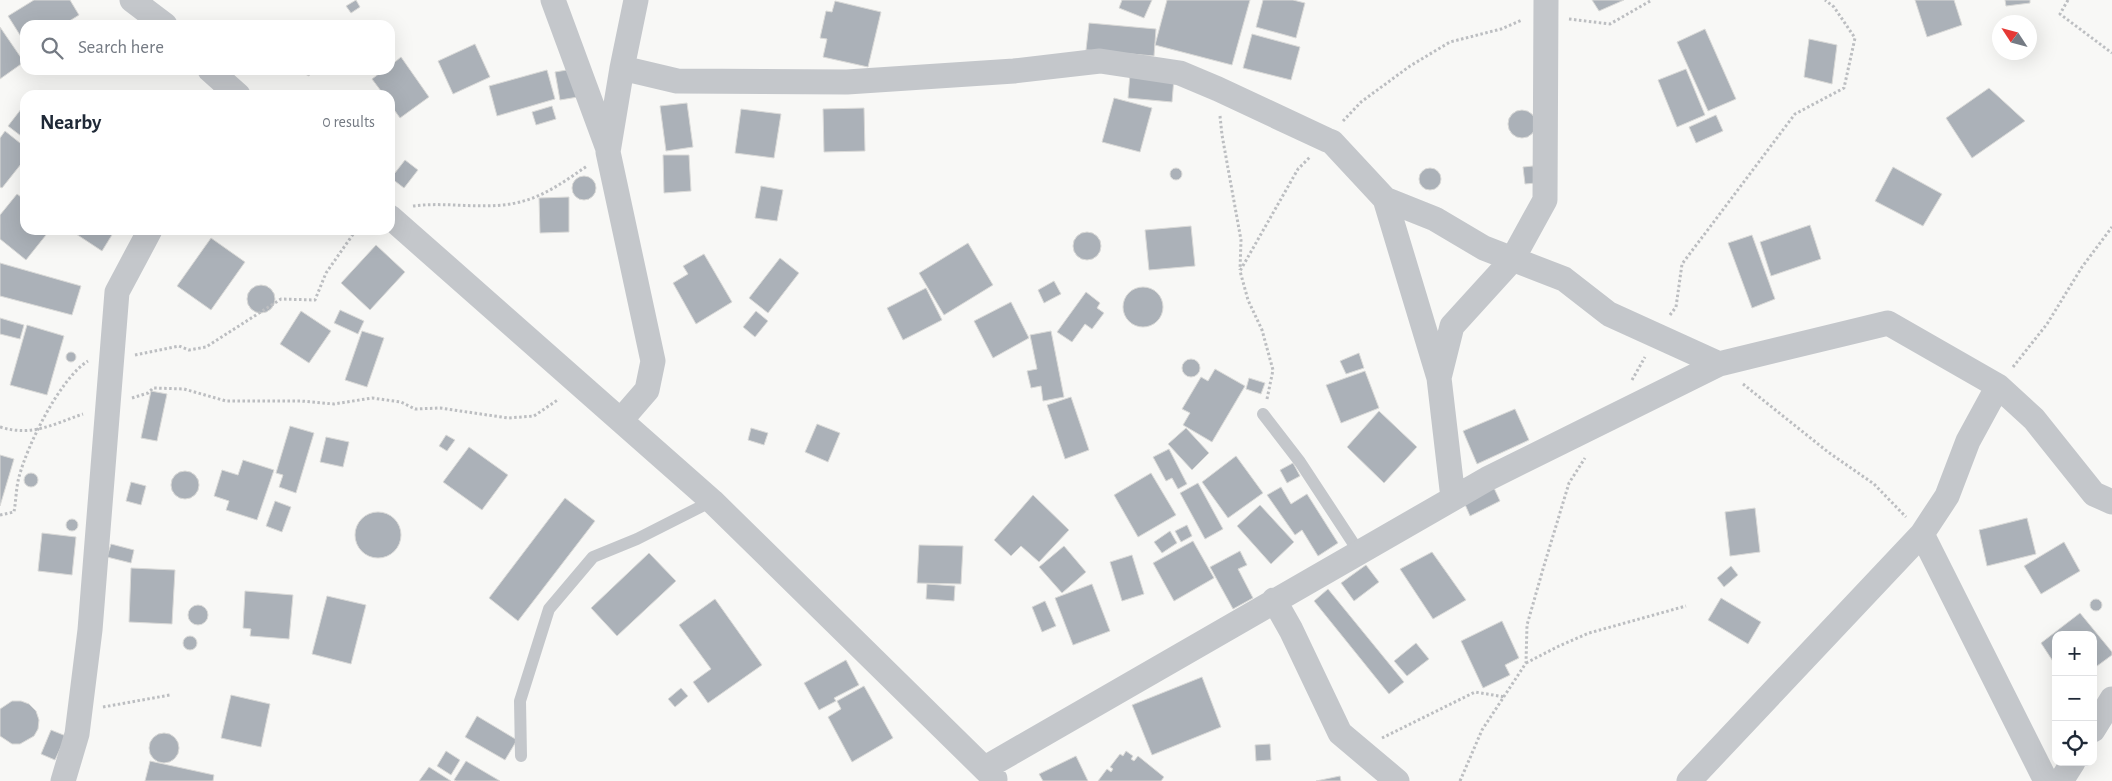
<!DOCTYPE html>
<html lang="en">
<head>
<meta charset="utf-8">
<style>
  :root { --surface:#fff; --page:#f2f2f3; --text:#1f2937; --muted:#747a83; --line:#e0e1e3 }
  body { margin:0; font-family:"Alegreya Sans",sans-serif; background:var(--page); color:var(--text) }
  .controls { position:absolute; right:15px; bottom:15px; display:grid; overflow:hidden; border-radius:10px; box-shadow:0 5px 20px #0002 }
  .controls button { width:45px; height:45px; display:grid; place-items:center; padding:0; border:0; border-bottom:1px solid var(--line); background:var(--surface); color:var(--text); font:25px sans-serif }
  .compass { position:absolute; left:1992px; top:15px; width:45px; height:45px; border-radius:50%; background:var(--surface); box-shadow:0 5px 20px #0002; rotate:306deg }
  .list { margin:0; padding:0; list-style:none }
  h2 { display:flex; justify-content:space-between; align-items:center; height:65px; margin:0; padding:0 20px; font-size:21px }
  h2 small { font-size:16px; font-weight:400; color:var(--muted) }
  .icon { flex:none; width:28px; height:28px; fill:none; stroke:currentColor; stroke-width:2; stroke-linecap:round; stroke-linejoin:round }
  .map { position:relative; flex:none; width:2112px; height:781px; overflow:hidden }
  .search { position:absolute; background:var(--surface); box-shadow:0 5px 20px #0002; left:20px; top:20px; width:375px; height:55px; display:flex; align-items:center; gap:12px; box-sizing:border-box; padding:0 18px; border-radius:15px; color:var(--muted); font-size:19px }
  .panel { position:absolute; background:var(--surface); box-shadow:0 5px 20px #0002; left:20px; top:90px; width:375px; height:145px; border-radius:15px }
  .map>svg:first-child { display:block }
  .building { fill:#abb1b8; stroke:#dadad8 }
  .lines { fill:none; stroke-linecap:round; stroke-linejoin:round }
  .path { stroke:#bcbec1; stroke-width:3; stroke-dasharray:2.5 2.5; stroke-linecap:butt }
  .service { stroke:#c4c7cb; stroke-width:12 }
  .minor { stroke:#c4c7cb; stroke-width:25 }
</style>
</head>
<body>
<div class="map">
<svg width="2112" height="781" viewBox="0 0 2112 781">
  <rect width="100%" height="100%" fill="#f8f8f6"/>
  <path class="building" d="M 34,0 L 70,0 L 79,15 L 63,25 L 25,25 L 25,43 L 8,16 Z
    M 356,0 L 360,7 L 351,13 L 346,6 Z
    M 1122,0 L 1152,0 L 1144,18 L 1119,8 Z
    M 1167,0 L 1250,0 L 1232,65 L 1155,45 Z
    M 1263,0 L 1293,0 L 1305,3 L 1296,38 L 1256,27 Z
    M 1592,0 L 1624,0 L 1599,11 Z
    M 1915,0 L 1954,0 L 1962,25 L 1927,37 Z
    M 2005,0 L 2030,0 L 2030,3 L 2006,6 Z
    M 835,1 L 881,12 L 868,67 L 823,57 L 827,39 L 820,38 L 826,11 L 832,12 Z
    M 305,21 L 314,25 L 297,25 L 299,22 Z
    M 1089,23 L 1156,29 L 1154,56 L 1086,50 Z
    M 0,27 L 24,62 L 0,79 Z
    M 1705,29 L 1736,99 L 1708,111 L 1677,42 Z
    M 1252,34 L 1300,47 L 1291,80 L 1243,68 Z
    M 1809,39 L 1837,45 L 1832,84 L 1804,77 Z
    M 475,44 L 490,77 L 453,94 L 438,61 Z
    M 401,57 L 429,97 L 400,118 L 390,104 L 390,95 L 384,95 L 372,79 L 384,70 L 390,70 L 390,66 Z
    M 573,69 L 578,97 L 560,100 L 555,72 Z
    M 1686,69 L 1705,115 L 1677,127 L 1658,80 Z
    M 297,70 L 312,70 L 309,76 Z
    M 547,70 L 555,99 L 497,116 L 489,86 Z
    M 1130,74 L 1174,78 L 1172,102 L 1128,98 Z
    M 1989,88 L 2025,121 L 1972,158 L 1946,118 Z
    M 1114,98 L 1152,108 L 1140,152 L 1102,142 Z
    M 687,103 L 693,147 L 666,151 L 660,106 Z
    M 25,104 L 25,139 L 8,126 Z
    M 552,106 L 556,119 L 536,125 L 532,112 Z
    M 864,108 L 865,151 L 824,152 L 823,109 Z
    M 741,109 L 781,114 L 774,158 L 735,153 Z
    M1508 124a14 14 0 1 1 28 0a14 14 0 1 1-28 0Z
    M 1716,115 L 1723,131 L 1696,143 L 1689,127 Z
    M 5,131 L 25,147 L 25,159 L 2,188 L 0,187 L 0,138 Z
    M 663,155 L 689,155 L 691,191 L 664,193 Z
    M 405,160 L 418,170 L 404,188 L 391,178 Z
    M 1533,166 L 1536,183 L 1525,184 L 1523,167 Z
    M 1893,167 L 1942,194 L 1923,226 L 1875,201 Z
    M1419 179a11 11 0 1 1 22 0a11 11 0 1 1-22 0Z
    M1170 174a6 6 0 1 1 12 0a6 6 0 1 1-12 0Z
    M572 188a12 12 0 1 1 24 0a12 12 0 1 1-24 0Z
    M 761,186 L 783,190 L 777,221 L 755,218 Z
    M 17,194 L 25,200 L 25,230 L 50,230 L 26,260 L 0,239 L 0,215 Z
    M 569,197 L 569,232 L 540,233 L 539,198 Z
    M 1810,225 L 1821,259 L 1771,276 L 1760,242 Z
    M 1191,226 L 1195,266 L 1149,270 L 1145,230 Z
    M 70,230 L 115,230 L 102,251 Z
    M1073 246a14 14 0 1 1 28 0a14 14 0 1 1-28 0Z
    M 1752,235 L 1775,299 L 1752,308 L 1728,243 Z
    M 211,238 L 245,262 L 211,310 L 177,286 Z
    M 968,243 L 993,285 L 944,315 L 919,273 Z
    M 376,245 L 405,272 L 370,310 L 341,283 Z
    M 704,254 L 732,302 L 696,324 L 673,283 L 688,274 L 683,266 Z
    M 780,258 L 799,273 L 768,313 L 749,298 Z
    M 0,263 L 81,286 L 72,315 L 0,296 Z
    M 1054,281 L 1061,294 L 1044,303 L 1038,290 Z
    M247 299a14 14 0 1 1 28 0a14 14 0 1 1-28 0Z
    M1123 307a20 20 0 1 1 40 0a20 20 0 1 1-40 0Z
    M 926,288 L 942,320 L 903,340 L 887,308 Z
    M 1086,292 L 1100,303 L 1097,308 L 1104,313 L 1092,329 L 1085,324 L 1072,342 L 1057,332 Z
    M 1011,302 L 1029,338 L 993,358 L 974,321 Z
    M 340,310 L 364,321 L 358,334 L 334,323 Z
    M 301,311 L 331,331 L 309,363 L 280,344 Z
    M 756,311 L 768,321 L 755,337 L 743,327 Z
    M 0,318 L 24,325 L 20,339 L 0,334 Z
    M 27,325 L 64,336 L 47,395 L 10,385 Z
    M 362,331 L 384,338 L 367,387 L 345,380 Z
    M 1051,331 L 1064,397 L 1043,401 L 1041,386 L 1031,388 L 1027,371 L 1037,369 L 1030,335 Z
    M66 357a5 5 0 1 1 10 0a5 5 0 1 1-10 0Z
    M 1359,353 L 1364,368 L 1346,374 L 1340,361 Z
    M1182 368a9 9 0 1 1 18 0a9 9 0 1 1-18 0Z
    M 1215,369 L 1245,386 L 1212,442 L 1183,425 L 1190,413 L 1182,409 L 1201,377 L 1208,381 Z
    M 1365,371 L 1379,408 L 1341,423 L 1326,385 Z
    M 1249,378 L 1265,383 L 1261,394 L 1246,389 Z
    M 151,391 L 167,394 L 157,441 L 141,438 Z
    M 1071,397 L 1089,450 L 1065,459 L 1047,405 Z
    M 1515,409 L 1529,440 L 1477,464 L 1463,431 Z
    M 1379,411 L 1417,447 L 1384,483 L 1347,447 Z
    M 817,424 L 840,433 L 828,462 L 805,452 Z
    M 290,426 L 314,433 L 296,493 L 279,487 L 283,475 L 276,473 Z
    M 751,428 L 768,433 L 764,445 L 748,440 Z
    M 1186,428 L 1209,453 L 1192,470 L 1168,444 Z
    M 446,435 L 455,440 L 447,451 L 439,446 Z
    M 326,437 L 349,442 L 343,467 L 320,462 Z
    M 469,447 L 508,475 L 482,510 L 443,482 Z
    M 1169,449 L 1187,484 L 1178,489 L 1172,478 L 1166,481 L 1153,457 Z
    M 0,455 L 14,459 L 0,506 Z
    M 1236,456 L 1263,493 L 1228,518 L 1202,482 Z
    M 243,460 L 274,470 L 257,520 L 226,510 L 229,501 L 214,496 L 222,470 L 238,475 Z
    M 1293,463 L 1300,476 L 1287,483 L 1280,470 Z
    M171 485a14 14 0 1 1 28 0a14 14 0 1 1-28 0Z
    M24 480a7 7 0 1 1 14 0a7 7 0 1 1-14 0Z
    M 1151,473 L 1176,515 L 1138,537 L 1114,495 Z
    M 131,482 L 146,486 L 141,505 L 126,501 Z
    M 1198,483 L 1223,529 L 1205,539 L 1180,493 Z
    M 1281,487 L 1291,504 L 1307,494 L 1338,543 L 1318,556 L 1302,530 L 1295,535 L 1267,495 Z
    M 1494,488 L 1500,501 L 1470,516 L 1464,502 Z
    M 1033,495 L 1069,530 L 1039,562 L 1021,546 L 1011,556 L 994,540 Z
    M 565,498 L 595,521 L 518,621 L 489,598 Z
    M 275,501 L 291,507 L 282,532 L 266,526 Z
    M 1260,505 L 1294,542 L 1271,564 L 1237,526 Z
    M 1755,508 L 1760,552 L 1730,556 L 1725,512 Z
    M355 535a23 23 0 1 1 46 0a23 23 0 1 1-46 0Z
    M 2027,518 L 2036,554 L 1987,566 L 1979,530 Z
    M66 525a6 6 0 1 1 12 0a6 6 0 1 1-12 0Z
    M 1187,525 L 1192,536 L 1181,542 L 1175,531 Z
    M 1170,531 L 1177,543 L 1162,553 L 1154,542 Z
    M 42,533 L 76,537 L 72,575 L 38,571 Z
    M 1193,541 L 1214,578 L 1174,601 L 1153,563 Z
    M 2064,542 L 2080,571 L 2041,594 L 2024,566 Z
    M 111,544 L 134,550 L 131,563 L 107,557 Z
    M 919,545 L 963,546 L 961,584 L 917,583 Z
    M 1064,546 L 1086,572 L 1062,593 L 1039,567 Z
    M 1240,551 L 1247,565 L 1238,569 L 1253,598 L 1233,609 L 1210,567 Z
    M 1432,552 L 1466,600 L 1433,619 L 1400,569 Z
    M 649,553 L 676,581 L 617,636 L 591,608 Z
    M 1132,555 L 1144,594 L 1122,601 L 1110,562 Z
    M 1366,565 L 1379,582 L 1354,601 L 1341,583 Z
    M 1731,566 L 1738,575 L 1724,587 L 1717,578 Z
    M 131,568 L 175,570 L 172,624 L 129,622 Z
    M 927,584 L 955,586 L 954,601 L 926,599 Z
    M 1092,584 L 1110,631 L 1073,645 L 1055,598 Z
    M 1328,589 L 1404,682 L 1389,694 L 1314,601 Z
    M 245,591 L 293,595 L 289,639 L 250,636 L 251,629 L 243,628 Z
    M 327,596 L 366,605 L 351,664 L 312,654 Z
    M 1721,598 L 1761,622 L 1748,644 L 1708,620 Z
    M2090 605a6 6 0 1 1 12 0a6 6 0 1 1-12 0Z
    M 715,599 L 762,665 L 708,703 L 693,682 L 711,669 L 679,625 Z
    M 1045,601 L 1056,626 L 1042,632 L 1032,607 Z
    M188 615a10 10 0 1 1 20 0a10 10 0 1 1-20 0Z
    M 2080,613 L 2112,652 L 2112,655 L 2093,669 L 2093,635 L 2056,635 L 2056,666 L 2041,643 Z
    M 1502,621 L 1519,658 L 1505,665 L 1510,675 L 1483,688 L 1461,641 Z
    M183 643a7 7 0 1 1 14 0a7 7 0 1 1-14 0Z
    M 1416,643 L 1429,659 L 1407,676 L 1394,661 Z
    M 846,660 L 859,685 L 834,698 L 836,701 L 819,710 L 804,683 Z
    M 1202,677 L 1221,727 L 1152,755 L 1132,705 Z
    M 864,686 L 893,738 L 852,762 L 828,717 L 841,709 L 837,701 Z
    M 681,688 L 688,696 L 675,707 L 668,699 Z
    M 231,695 L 270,704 L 261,747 L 221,738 Z
    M 12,701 L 21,701 L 29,704 L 36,711 L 39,720 L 38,729 L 34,736 L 20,744 L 12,744 L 0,736 L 0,709 Z
    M 477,716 L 517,740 L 505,760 L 465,737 Z
    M 51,730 L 66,736 L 55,760 L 41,754 Z
    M149 748a15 15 0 1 1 30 0a15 15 0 1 1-30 0Z
    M 1270,744 L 1271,760 L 1256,761 L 1255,745 Z
    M 446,751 L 460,760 L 451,775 L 437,766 Z
    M 1126,751 L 1133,756 L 1131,759 L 1134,761 L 1138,756 L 1164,777 L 1161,781 L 1098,781 L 1107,769 L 1111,772 L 1113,769 L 1110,767 L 1120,754 L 1123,756 Z
    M 1076,756 L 1088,781 L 1043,781 L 1039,774 Z
    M 150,761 L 214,775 L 213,781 L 145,781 Z
    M 466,761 L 500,781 L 456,781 L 454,780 Z
    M 429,767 L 451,781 L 419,781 Z
    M 1340,776 L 1341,781 L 1316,781 Z"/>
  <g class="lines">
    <path class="path" d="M 2068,0 L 2060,14 L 2112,53
      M 1569,19 L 1610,24 L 1652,0
      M 1220,116 L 1222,135 L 1241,240 L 1240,270
      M 1343,121 L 1361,102 L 1410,66 L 1450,42 L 1501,29 L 1522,20
      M 413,206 C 450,201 491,212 527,200 C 549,193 568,179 587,166
      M 1670,315 L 1676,307 L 1682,264 L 1795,114 L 1844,88 L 1855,38 L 1834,7 L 1825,0
      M 135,355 L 179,346 L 189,350 L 206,347 L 281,299 L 315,300 L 326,273 L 356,230
      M 2013,367 L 2047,324 L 2082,267 L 2112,227
      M 1632,380 L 1645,357
      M 1743,384 L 1828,452 L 1874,484 L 1906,517
      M 132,398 L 148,393 L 153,388 L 184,389 L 226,401 L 301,401 L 334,404 L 372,398 L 401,402 L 415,409 L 440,408 L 508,418 L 534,416 L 559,399
      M 1267,399 L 1273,370 L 1262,330 L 1248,300 L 1240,271 L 1298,169 L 1310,157
      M 0,427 C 33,437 53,424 83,414
      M 0,515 L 14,512 C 16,501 16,488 19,477 C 27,446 60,378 88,361
      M 1526,663 L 1559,646 L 1589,633 L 1686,606
      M 103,707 L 170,695
      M 1382,738 L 1475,692 L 1505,697
      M 1460,781 L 1482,730 L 1526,663 L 1527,625 L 1543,569 L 1569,483 L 1585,458"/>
    <path class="service" d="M 1263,414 L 1300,462 L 1359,552
      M 521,756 L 520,701 L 549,609 L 593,557 L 637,539 L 712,501"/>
    <path class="minor" d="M 132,0 L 165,25
      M 553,0 L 608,149
      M 622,68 L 677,81 L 847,82 L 1014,71 L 1100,61 L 1180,73 L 1218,89 L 1327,140 L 1332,142 L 1385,199 L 1439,378 L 1453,498
      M 210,70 L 238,95
      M 1385,199 L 1435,219 L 1484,248 L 1564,279 L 1609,314 L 1719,364
      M 390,217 L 712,501 L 995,779
      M 1439,378 L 1452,326 L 1512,260 L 1545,200 L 1546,0
      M 621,420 L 647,390 L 653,361 L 608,152 L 622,68 L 636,0
      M 1922,534 L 2046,781
      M 1274,600 L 1291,630 L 1340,733 L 1397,781
      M 2093,730 L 2112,699
      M 985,768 L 1487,479 L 1610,418 L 1719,364 L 1888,323 L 1998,386 L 2034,419 L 2094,494 L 2112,502
      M 63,781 L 77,734 L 90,630 L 117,292 L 150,230
      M 1689,781 L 1922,534 L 1947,496 L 1968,441 L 1998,386
      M 2061,781 L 2073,762"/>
  </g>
</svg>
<div class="controls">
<button>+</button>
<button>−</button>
<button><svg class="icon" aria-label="locate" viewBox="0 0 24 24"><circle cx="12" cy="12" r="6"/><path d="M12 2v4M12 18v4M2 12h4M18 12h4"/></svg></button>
</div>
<svg class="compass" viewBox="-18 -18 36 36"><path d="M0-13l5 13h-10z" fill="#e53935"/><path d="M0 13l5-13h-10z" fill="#747a83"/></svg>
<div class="search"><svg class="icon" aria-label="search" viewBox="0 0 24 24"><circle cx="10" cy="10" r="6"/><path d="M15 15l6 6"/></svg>Search here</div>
<section class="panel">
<h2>Nearby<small>0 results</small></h2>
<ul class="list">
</ul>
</section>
</div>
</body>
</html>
